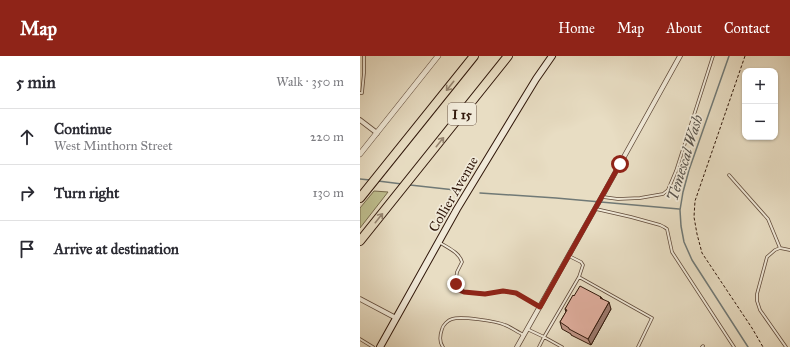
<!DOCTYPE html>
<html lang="en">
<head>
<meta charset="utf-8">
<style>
  :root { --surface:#fff; --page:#f7f7f7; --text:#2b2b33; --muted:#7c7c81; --line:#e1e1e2; --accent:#8f2418 }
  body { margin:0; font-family:"IM FELL Great Primer",serif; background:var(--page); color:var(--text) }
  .controls { position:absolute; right:12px; top:12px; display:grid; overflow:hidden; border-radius:8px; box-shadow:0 1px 3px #0004 }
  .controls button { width:36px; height:36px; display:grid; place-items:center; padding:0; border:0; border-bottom:1px solid var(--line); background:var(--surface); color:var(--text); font:20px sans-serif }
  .stop { position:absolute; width:12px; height:12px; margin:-9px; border:3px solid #8f2418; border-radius:50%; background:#fff }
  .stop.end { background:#8f2418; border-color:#fff; box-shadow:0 1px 4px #0008 }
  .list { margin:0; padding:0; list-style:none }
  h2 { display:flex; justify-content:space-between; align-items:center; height:52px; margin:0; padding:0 16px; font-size:17px }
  h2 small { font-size:13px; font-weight:400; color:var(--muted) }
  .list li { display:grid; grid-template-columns:26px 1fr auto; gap:12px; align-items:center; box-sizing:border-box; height:56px; padding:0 16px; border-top:1px solid var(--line) }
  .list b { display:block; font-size:15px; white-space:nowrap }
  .list p { margin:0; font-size:13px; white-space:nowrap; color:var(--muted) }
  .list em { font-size:13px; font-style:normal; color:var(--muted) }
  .icon { flex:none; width:22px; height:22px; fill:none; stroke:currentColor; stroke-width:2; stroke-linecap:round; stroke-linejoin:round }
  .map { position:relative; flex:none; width:430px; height:291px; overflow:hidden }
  header { display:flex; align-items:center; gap:24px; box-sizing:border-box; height:56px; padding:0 20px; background:var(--accent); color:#fff }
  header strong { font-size:19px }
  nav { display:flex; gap:22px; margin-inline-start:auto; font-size:14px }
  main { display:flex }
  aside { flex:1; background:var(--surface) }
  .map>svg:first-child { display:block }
  .green { fill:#bebe8e; stroke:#776a4c }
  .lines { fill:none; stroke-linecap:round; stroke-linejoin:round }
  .stream { stroke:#707976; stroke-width:1.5 }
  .service-casing { stroke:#5e4838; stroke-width:3.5 }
  .minor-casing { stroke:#5e4838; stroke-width:5.5 }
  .tertiary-casing { stroke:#5e4838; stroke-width:6 }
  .secondary-casing { stroke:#30170a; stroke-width:8 }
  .motorway-casing { stroke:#30170a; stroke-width:10 }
  .path { stroke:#30170a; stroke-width:1; stroke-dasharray:3 2; stroke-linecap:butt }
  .service { stroke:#f0e9d8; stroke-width:2 }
  .minor { stroke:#f0e9d8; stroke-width:4 }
  .tertiary { stroke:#f0e9d8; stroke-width:5 }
  .secondary { stroke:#f0e9d8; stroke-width:6 }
  .motorway { stroke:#e8ddc3; stroke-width:8 }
  .wall { fill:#c09587; stroke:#30170a }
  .shaded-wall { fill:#9c796e; stroke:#30170a }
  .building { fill:#dfad9d; stroke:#30170a }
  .oneway { stroke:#958470 }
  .route { stroke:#8f2418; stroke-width:5 }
  .labels { text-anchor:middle; stroke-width:3.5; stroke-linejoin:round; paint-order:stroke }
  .shield { fill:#f0e9d8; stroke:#6a5648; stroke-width:1 }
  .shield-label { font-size:13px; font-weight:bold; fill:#30170a }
  .street-label { font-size:14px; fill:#30170a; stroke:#f0e9d8 }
  .water-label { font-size:15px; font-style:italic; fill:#555049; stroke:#f0e9d8 }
</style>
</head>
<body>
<header>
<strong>Map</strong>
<nav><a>Home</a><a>Map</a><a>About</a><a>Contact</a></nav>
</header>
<main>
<aside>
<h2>5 min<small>Walk · 350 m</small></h2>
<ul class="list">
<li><svg class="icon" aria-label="ahead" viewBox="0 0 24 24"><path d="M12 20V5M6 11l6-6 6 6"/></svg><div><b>Continue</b><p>West Minthorn Street</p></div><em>220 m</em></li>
<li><svg class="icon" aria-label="right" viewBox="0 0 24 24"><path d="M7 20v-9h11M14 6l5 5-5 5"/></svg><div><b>Turn right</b></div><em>130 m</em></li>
<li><svg class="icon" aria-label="arrive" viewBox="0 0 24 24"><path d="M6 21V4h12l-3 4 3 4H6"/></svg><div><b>Arrive at destination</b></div></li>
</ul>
</aside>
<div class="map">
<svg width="430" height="291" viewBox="0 0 430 291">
  <rect width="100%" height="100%" fill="#e8ddc3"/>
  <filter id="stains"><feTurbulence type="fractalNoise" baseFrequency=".005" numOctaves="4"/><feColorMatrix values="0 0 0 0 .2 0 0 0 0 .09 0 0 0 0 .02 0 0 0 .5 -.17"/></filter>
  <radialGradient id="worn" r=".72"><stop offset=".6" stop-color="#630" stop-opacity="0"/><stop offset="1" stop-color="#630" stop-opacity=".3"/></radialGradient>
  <path class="green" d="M 14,135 L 28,136 L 0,172 L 0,152 Z"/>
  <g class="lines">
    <path class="stream" d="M 369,0 L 329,114 L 323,136 L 320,154 L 321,170 L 324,186 L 332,204 L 388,291
      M 0,123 L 10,124
      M 18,125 L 42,128
      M 50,129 L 95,134
      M 120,137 L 196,142 L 319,153"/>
    <g class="service-casing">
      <path id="service" d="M 0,37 L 2,37 L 4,17 L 4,0
        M 369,119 L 408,163 L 420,192
        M 243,141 L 258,143 L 280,142 L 303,138 L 308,134 L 316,115 L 353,0
        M 236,153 L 271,161 L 300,169 L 304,171 L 307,173 L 312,196 L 374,291
        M 79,186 C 88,192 99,196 102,206 L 97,216 L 96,223 L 96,228 L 99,234 L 104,236 L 125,238 L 143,235 L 156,237 L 179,250
        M 219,221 L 292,262 L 278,291
        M 167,273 L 184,281 L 179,291
        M 0,283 L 13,291
        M 83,291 C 79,286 80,279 82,273 C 83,269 88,264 92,263 C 101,260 136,265 145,269 C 151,271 157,276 164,279
        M 202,291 L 184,281 L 219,221 L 223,209 L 221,206 L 209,200
        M 342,291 L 343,290
        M 426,291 L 400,254 L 397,245 L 397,238 L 407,201 L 415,194 L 420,192 L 430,194"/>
    </g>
    <g class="minor-casing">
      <path id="minor" d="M 0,64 L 17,77
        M 0,243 L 36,262
        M 157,291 L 245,135 L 320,0"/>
    </g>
    <g class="tertiary-casing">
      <path id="tertiary" d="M 0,98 L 78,0"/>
    </g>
    <g class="secondary-casing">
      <path id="secondary" d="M 20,291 L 97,153 L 176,23 L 192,0"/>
    </g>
    <g class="motorway-casing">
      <path id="motorway" d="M 0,142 L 114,0
        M 0,185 L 148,0"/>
    </g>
    <path class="path" d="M 385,0 L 335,145 L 334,161 L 337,178 L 342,197 L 392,272 L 403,291"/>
    <use href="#service" class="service"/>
    <use href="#minor" class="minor"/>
    <use href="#tertiary" class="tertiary"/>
    <use href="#secondary" class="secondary"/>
    <use href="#motorway" class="motorway"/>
  </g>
  <path class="wall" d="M 214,240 L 241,241 L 251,253 L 231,289 L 211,279 L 211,278 L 202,273 L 200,266 L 206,256 L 205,253 Z"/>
  <path class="shaded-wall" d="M 249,246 L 251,253 L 231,289 L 228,283 Z"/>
  <path class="building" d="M 220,230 L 241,241 L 240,242 L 249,246 L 228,283 L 209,273 L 209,272 L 200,266 L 207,254 L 205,253 L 213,239 L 214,240 Z"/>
  <defs><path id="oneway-shaft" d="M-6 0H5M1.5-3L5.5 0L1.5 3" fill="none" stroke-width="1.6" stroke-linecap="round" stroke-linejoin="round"/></defs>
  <g class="oneway">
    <use href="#oneway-shaft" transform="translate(90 30) rotate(129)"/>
    <use href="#oneway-shaft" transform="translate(80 86) rotate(-51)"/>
    <use href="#oneway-shaft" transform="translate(19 162) rotate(-51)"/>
  </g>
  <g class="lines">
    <path class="route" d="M 96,228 L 99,234 L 104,236 L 125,238 L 143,235 L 156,237 L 180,251 L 260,108"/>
  </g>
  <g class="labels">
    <rect class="shield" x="88" y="47" width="28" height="22" rx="3"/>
    <g class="shield-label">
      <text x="102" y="63">I 15</text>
    </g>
    <g class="street-label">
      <text transform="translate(93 138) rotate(-60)" y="5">Collier Avenue</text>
    </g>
    <g class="water-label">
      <text transform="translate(325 102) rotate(-73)" y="5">Temescal Wash</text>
    </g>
  </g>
  <rect width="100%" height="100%" filter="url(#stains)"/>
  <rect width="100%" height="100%" fill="url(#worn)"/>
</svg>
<div class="controls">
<button>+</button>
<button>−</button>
</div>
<div class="stop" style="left:260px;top:108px"></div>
<div class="stop end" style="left:96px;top:228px"></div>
</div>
</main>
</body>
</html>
